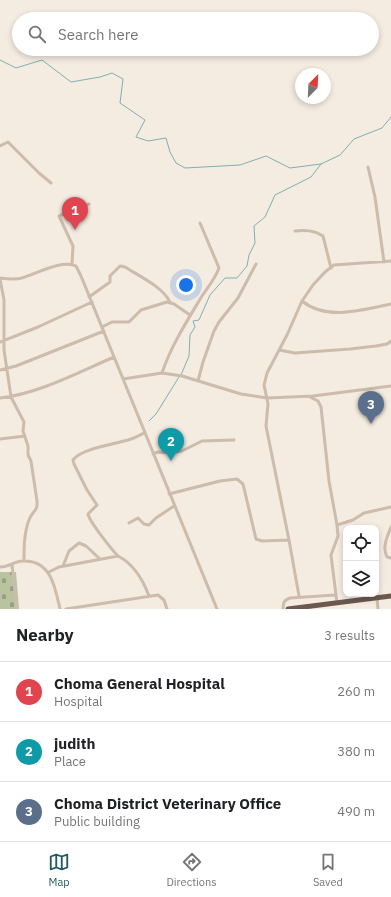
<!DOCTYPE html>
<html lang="en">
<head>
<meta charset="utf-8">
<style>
  :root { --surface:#fff; --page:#f2f2f2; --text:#202124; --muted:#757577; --line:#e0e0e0; --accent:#1f5a5e }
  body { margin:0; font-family:"IBM Plex Sans",sans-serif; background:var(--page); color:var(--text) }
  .controls { position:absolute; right:12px; bottom:12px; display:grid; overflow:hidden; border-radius:8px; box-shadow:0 2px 6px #0003 }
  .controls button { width:36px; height:36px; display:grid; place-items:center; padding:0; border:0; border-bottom:1px solid var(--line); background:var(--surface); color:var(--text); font:20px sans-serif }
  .compass { position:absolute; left:295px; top:68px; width:36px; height:36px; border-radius:50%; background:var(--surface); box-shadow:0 2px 6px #0003; rotate:24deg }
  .you { position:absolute; left:186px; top:285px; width:14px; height:14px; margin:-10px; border:3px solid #fff; border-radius:50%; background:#1a73e8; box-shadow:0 0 0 6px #1a73e833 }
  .badge { display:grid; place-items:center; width:26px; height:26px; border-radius:50%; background:var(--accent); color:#fff; font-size:13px; font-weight:700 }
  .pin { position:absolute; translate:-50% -33px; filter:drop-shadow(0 1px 2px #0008) }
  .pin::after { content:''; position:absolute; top:21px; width:14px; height:12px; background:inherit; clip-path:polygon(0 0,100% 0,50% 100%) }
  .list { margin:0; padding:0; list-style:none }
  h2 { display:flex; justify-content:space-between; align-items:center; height:52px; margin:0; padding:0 16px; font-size:17px }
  h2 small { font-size:13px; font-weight:400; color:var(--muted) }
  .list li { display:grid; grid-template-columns:26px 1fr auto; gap:12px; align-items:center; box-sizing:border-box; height:60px; padding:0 16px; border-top:1px solid var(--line) }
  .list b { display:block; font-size:15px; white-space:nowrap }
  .list p { margin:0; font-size:13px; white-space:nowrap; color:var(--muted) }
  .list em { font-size:13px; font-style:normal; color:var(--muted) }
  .icon { flex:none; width:22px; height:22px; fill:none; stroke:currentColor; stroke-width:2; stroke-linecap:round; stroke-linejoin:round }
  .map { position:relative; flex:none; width:391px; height:609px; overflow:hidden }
  .search { position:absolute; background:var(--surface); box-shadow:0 2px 6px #0003; left:12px; right:12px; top:12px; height:44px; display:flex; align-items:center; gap:10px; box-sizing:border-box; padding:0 14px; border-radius:22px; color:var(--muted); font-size:15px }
  .sheet { height:232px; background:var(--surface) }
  nav { display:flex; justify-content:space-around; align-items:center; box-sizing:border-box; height:56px; border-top:1px solid var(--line); background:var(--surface); font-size:11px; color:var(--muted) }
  nav a { display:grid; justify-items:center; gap:2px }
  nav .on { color:var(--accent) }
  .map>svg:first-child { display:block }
  .cemetery { fill:url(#cemetery-stones) }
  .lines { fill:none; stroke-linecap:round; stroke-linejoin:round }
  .stream { stroke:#7fb0b2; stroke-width:1 }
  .minor { stroke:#cdbbac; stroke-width:3 }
  .trunk { stroke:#6c584f; stroke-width:5 }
</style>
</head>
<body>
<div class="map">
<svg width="391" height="609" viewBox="0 0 391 609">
  <defs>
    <pattern id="cemetery-stones" width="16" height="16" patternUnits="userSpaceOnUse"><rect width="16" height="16" fill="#b8c4a0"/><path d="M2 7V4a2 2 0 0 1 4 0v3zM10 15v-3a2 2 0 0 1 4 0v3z" fill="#97a083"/></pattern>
  </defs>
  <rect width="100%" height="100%" fill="#f4ebe1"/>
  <path class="cemetery" d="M 0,572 L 16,572 L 19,609 L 0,609 Z"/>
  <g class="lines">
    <path class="stream" d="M 0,60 L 16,68 L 42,60 L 71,82 L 100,77 L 112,73 L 123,79 L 120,103 L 145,120 L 136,137 L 148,141 L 166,138 L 170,152 L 176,163 L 185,168 L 240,165 L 266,156 L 290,168 L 321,164
      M 181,375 L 189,356 L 190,335 L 195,327 L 193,321 L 199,320 L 210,295 L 225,278 L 237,278 L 247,266 L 249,255 L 255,243 L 254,226 L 265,217 L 275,195 L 311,177 L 321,164 L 340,155 L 354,139 L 382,128 L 391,117
      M 149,421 L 156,414 L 179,377"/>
    <path class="minor" d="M 0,146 L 8,142 L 39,173 L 51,183
      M 368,167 L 375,197 L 384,262
      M 295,231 C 305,230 314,230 323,236 L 331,268
      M 72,264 L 73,246 L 59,216 L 89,204
      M 0,278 C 7,279 15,280 22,278 C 36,274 63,259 76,266 L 81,276 L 217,609
      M 0,279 L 4,300 L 4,350 L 11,397 L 24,422 L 23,431 L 28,446 L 28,455 L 31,461 L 37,501 C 38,512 32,511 29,520 C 24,533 24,547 24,561
      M 89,297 L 110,282 L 110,276 L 120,266 L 125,267 C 139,276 163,287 170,302
      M 302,301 C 326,321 363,310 391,304
      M 102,327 L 112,322 L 129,322 L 141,310 L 167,302 L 174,304 L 190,315
      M 0,342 L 38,327 L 92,302
      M 279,350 L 295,353 L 350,349 L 376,346 L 387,344 L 391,341
      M 0,370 L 16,366 L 104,331
      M 162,373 C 171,346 187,321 202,296 C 208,287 215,279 219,268 L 200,223
      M 123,379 L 162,373 L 182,376 L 241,394 L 267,398 L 313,396 L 391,386
      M 198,381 L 203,362 L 214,331 L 219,322 L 238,298 L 256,264
      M 310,397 L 318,401 L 321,407 L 329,481 L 337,525 L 338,536 L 331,555 L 337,603
      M 0,398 C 38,394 79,372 114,357
      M 0,439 L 25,436
      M 153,454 L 158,452 L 169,453 L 182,451 L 202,441 L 234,440
      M 169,494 L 220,481 L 237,479 L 243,484 L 256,539 L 262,541 L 289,540
      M 129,523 L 138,518 L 144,524 L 149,525 L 156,518 L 174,506
      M 337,525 L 353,520 L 364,513 L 391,507
      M 391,527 C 387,537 382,547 387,557 L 391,558
      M 118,556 C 112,550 89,521 88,514 L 97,505 L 87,490 L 74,464 L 73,460 C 81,449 111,445 124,441 C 131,440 138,436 144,433
      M 12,565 L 17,609
      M 63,566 L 69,551 L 79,543 L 86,546 L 100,559
      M 0,567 C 10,567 14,561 23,561 C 51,560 55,587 60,609
      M 49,572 L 59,567 L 118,556 C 134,564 143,580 149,596
      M 299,596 L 289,540 L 266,426 L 268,404 L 264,385 L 267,373 L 287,335 L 302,301 L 313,285 L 325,272 L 334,265 L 391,261
      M 377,598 L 378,609
      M 66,609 L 158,595 L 164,600 L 167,609
      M 283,609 C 283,603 284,600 290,598 L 335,595"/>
    <path class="trunk" d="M 288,609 L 391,596"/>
  </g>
</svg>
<div class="controls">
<button><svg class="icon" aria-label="locate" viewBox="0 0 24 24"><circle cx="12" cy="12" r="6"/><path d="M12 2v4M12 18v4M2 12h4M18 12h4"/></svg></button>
<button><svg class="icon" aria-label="layers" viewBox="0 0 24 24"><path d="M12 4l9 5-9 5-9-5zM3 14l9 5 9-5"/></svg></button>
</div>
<svg class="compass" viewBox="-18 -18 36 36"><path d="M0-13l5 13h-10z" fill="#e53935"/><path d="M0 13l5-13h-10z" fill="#757577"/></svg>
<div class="you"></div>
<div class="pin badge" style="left:75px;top:230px;background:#e0444e">1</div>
<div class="pin badge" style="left:171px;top:461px;background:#0f9aa8">2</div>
<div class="pin badge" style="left:371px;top:424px;background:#5c6f8a">3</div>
<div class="search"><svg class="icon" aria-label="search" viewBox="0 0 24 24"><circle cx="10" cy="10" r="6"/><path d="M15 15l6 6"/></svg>Search here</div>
</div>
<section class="sheet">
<h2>Nearby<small>3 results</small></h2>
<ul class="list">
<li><span class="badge" style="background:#e0444e">1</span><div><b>Choma General Hospital</b><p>Hospital</p></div><em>260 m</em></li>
<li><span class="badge" style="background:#0f9aa8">2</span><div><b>judith</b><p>Place</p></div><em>380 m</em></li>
<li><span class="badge" style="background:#5c6f8a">3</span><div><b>Choma District Veterinary Office</b><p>Public building</p></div><em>490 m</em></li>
</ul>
</section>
<nav>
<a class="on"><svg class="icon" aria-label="map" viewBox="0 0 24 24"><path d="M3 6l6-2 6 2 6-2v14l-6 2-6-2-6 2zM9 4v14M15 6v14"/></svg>Map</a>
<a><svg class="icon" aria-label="directions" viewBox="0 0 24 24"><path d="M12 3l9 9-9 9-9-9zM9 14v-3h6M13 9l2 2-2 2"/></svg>Directions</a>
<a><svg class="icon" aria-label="saved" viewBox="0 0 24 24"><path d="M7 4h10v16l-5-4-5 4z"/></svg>Saved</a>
</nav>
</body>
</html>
